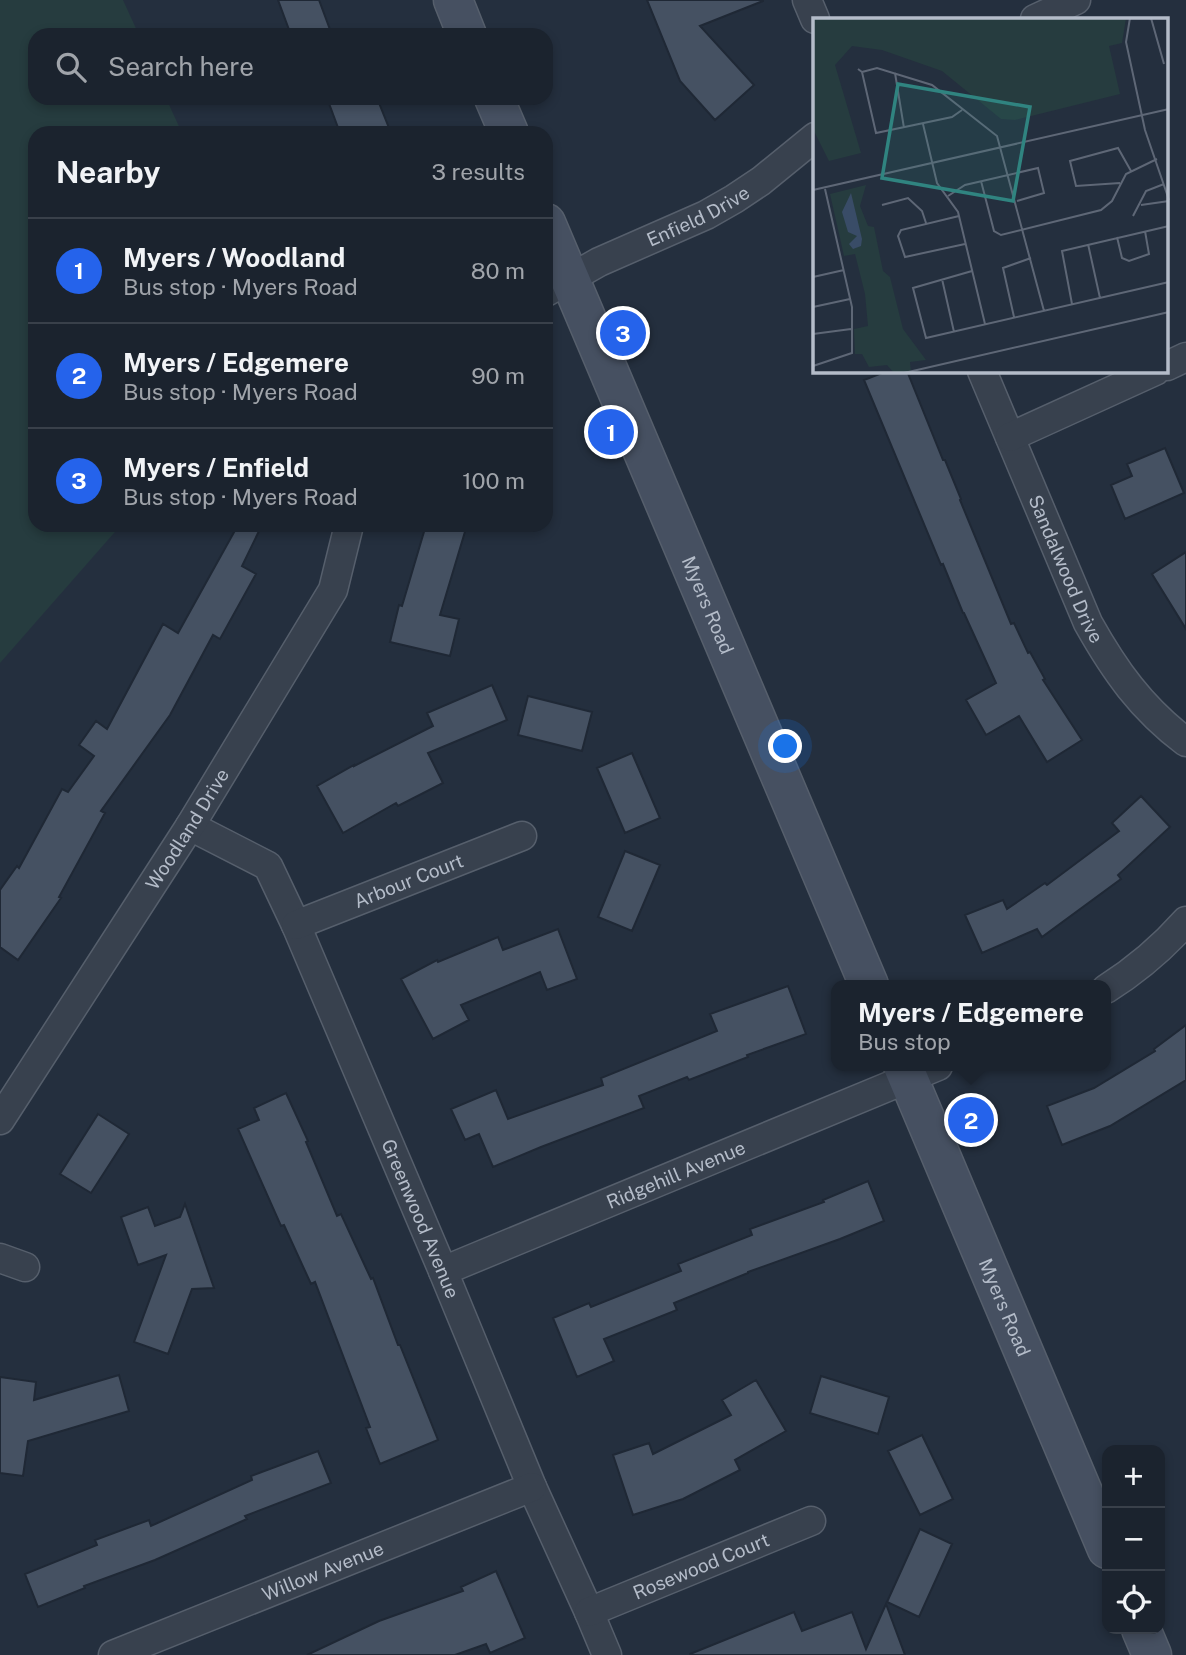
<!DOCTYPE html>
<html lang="en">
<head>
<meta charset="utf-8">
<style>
  :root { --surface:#1b232e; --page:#282f3a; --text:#f1f3f6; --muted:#a0a4aa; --line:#39404a; --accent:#2563eb }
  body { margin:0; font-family:"Public Sans",sans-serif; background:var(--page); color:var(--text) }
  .controls { position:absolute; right:21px; bottom:21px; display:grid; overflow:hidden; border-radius:14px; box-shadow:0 4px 10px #0003 }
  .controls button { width:63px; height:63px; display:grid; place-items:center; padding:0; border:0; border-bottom:2px solid var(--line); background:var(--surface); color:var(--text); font:35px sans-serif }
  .you { position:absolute; left:786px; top:747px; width:24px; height:24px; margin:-18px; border:5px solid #fff; border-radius:50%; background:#1a73e8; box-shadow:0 0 0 10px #1a73e833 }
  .badge { display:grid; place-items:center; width:46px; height:46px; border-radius:50%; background:var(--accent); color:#fff; font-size:23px; font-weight:700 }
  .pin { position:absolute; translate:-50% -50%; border:4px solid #fff; box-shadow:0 2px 7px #0006 }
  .popup { position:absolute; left:831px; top:980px; width:280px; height:91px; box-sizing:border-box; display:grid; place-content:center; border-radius:14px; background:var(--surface); filter:drop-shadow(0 2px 5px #0005); font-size:23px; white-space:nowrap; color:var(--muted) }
  .popup b { font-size:26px; color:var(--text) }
  .popup::after { content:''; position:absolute; left:50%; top:100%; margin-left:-14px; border:14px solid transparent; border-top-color:var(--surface) }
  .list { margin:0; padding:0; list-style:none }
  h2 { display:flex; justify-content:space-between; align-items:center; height:91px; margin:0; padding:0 28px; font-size:30px }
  h2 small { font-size:23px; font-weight:400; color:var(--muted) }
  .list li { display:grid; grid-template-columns:46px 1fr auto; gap:21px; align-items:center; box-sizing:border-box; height:105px; padding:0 28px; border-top:2px solid var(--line) }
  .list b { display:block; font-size:26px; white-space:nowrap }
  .list p { margin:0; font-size:23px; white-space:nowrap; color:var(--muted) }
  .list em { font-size:23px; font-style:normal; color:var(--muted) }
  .icon { flex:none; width:38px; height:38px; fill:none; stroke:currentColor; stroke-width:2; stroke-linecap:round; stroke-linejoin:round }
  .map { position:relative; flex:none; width:1186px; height:1655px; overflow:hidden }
  .search { position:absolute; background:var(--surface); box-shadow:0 4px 10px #0003; left:28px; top:28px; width:525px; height:77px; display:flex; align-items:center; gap:18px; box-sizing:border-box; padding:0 24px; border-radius:21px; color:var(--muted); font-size:26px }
  .panel { position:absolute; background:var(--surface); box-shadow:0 4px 10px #0003; left:28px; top:126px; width:525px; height:406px; border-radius:21px }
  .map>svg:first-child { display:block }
  .green { fill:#263c3f }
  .building { fill:#455162; stroke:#1f2835; stroke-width:2 }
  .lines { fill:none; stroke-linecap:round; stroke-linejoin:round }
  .minor-casing { stroke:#565f6c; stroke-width:31 }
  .secondary-casing { stroke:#565f6c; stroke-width:41 }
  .minor { stroke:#38414e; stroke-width:28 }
  .secondary { stroke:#465061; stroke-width:38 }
  .labels { text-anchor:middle; stroke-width:5; stroke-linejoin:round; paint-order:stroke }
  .street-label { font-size:19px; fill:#b4bcc9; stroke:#1d2633 }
  .inset-road { fill:none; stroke:#5e6776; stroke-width:2 }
  .view { fill:#308480; fill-opacity:0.15; stroke:#308480; stroke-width:3.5 }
  .inset-edge { fill:none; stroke:#b4bcc9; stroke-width:3.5 }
</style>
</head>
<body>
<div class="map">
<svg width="1186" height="1655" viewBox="0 0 1186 1655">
  <rect width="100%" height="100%" fill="#242f3e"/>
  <path class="green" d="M 0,0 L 123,0 L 139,35 L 35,35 L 35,98 L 166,98 L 182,133 L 35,133 L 35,525 L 121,525 L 0,663 Z"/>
  <path class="building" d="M 278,0 L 319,0 L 332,35 L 291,35 Z
    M 647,0 L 763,0 L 763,1 L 700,26 L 754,85 L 715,120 L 680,81 Z
    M 327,98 L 377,98 L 391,133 L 340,133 Z
    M 887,371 L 907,371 L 943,460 L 945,460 L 961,499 L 960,500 L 1011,624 L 1014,623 L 1028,653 L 1030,652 L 1045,679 L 1043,680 L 1082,740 L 1047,762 L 1019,716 L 986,735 L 966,700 L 996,683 L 964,613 L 963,613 L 943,564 L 941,565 L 864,380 Z
    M 1165,448 L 1184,493 L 1125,519 L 1111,485 L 1132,476 L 1127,464 Z
    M 238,525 L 262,525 L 242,566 L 256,574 L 220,639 L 213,635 L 170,715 L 101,811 L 105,813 L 59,897 L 61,898 L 18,960 L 0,947 L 0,890 L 17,866 L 19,868 L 62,789 L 68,792 L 94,756 L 79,745 L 96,721 L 107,729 L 163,624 L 178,633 Z
    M 426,525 L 467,525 L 440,615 L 459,619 L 450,656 L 390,642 L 399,605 L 402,606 Z
    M 1186,552 L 1186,629 L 1152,574 Z
    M 492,685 L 507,720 L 428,753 L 443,783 L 398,806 L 396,803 L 343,833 L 317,786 L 354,765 L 354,766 L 433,726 L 427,713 Z
    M 528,696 L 592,712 L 582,751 L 518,735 Z
    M 632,753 L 660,818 L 625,833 L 597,768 Z
    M 1141,796 L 1170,827 L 1118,875 L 1121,879 L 1042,937 L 1037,929 L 982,953 L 965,915 L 1003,900 L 1007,909 L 1045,883 L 1047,885 L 1119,831 L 1112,823 Z
    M 625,851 L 660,865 L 632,931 L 598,917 Z
    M 558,929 L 577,979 L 547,990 L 540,972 L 461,1005 L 469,1020 L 433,1039 L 401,979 L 437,960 L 438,962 L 498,937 L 503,950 Z
    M 788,986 L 806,1034 L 747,1055 L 748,1057 L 689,1080 L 687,1077 L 639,1096 L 644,1108 L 541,1147 L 493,1167 L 479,1134 L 465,1140 L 451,1109 L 496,1090 L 508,1119 L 603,1085 L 601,1078 L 717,1031 L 710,1014 Z
    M 1186,1025 L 1186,1080 L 1110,1126 L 1062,1145 L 1047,1106 L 1094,1088 L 1155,1051 L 1154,1049 Z
    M 286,1093 L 308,1141 L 306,1142 L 337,1216 L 341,1214 L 371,1279 L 373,1278 L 398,1345 L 400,1345 L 438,1440 L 380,1464 L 366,1428 L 370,1427 L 315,1282 L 311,1284 L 284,1225 L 281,1226 L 238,1129 L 259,1120 L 254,1108 Z
    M 98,1114 L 129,1134 L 91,1193 L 60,1174 Z
    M 868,1181 L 884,1221 L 840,1239 L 748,1272 L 748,1273 L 674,1303 L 677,1310 L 604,1339 L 614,1361 L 577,1377 L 553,1318 L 589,1303 L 591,1307 L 681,1271 L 678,1264 L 752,1235 L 750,1229 L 824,1202 L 823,1200 Z
    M 185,1204 L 214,1288 L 192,1289 L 168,1354 L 134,1342 L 166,1255 L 138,1265 L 121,1217 L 148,1207 L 155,1226 L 180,1217 Z
    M 119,1375 L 129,1411 L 28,1441 L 23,1476 L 0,1473 L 0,1377 L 36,1382 L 34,1400 Z
    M 821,1376 L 889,1397 L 878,1434 L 810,1413 Z
    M 756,1380 L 786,1431 L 735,1460 L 740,1470 L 683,1499 L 633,1515 L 613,1455 L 649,1443 L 653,1454 L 731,1415 L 722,1400 Z
    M 922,1435 L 953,1499 L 920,1515 L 888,1451 Z
    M 318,1451 L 331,1483 L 245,1516 L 247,1519 L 155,1560 L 84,1586 L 85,1588 L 38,1607 L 25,1574 L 97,1545 L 95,1540 L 149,1520 L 151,1526 L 252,1480 L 251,1476 Z
    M 920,1529 L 952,1544 L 919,1617 L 887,1602 Z
    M 496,1571 L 525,1638 L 490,1653 L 486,1644 L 455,1655 L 307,1655 L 379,1621 L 463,1591 L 461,1587 Z
    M 886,1604 L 905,1655 L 690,1655 L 690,1654 L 794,1612 L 802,1631 L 852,1612 L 866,1649 Z"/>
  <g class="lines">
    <g class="minor-casing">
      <g id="minor">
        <path d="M 807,0 L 815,19"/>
        <path d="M 1035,19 L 1076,0"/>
        <path id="s1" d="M 546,292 L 599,262 L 706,215 L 734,199 L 761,181 L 815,137"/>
        <path d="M 1167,366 L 1186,357"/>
        <path id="s2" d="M 982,371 L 1088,623 C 1115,671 1141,708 1186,742"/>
        <path d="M 1010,437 L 1155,371"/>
        <path id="s3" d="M 190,826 L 268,866 L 296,925 L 443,1271 L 532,1487 L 589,1612 L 607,1655"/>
        <path id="s4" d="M 296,925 L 522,836"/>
        <path d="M 1106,989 C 1136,970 1163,947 1186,921"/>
        <path id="s5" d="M 0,1120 L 190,826 L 333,590 L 349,525"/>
        <path d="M 0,1258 L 25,1267"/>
        <path id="s6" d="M 443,1271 L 938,1066"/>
        <path id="s7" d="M 589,1612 L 811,1521"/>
        <path id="s8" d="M 113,1655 L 532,1487"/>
      </g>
    </g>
    <g class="secondary-casing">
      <g id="secondary">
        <path d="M 453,0 L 467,35"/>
        <path d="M 494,98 L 509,133"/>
        <path id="s9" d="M 546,223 L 869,985"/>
        <path id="s10" d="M 903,1066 L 1107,1549"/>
        <path d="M 1141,1629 L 1152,1655"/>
      </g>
    </g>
    <use href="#minor" class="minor"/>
    <use href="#secondary" class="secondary"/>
  </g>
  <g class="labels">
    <g class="street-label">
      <text dy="7" stroke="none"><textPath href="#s1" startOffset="170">Enfield Drive</textPath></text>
      <text dy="7" stroke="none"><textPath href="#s2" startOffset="215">Sandalwood Drive</textPath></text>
      <text dy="7" stroke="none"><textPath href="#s9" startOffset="415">Myers Road</textPath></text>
      <text dy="7" stroke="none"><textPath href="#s5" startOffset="346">Woodland Drive</textPath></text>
      <text dy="7" stroke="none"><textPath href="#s4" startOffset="121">Arbour Court</textPath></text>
      <text dy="7" stroke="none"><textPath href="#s6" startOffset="252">Ridgehill Avenue</textPath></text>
      <text dy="7" stroke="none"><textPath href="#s3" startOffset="472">Greenwood Avenue</textPath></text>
      <text dy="7" stroke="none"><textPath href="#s10" startOffset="262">Myers Road</textPath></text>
      <text dy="7" stroke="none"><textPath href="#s7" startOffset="121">Rosewood Court</textPath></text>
      <text dy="7" stroke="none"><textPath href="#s8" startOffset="226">Willow Avenue</textPath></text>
    </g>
  </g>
  <g transform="translate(813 18)">
    <rect width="355" height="355" fill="#242f3e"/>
    <path d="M 0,0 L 313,0 L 309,25 L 296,28 L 307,76 L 202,102 L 188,101 L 129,53 L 69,32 L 39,28 L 22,47 L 48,135 L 16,143 L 0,111 ZM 53,167 L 47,188 L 55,208 L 61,209 L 70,253 L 77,259 L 90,311 L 113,342 L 97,344 L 98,355 L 81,355 L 74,347 L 56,349 L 49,336 L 42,336 L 41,311 L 55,308 L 52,276 L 42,236 L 31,238 L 17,176 Z" fill="#263c3f"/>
    <path d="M 38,175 L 49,221 L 48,228 L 40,231 L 36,226 L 44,218 L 35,214 L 29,194 Z" fill="#394c67"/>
    <path class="inset-road" d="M 317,0 L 313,24 L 332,112 L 356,182M 338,0 L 351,46M 45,51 L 49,54 L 63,115 L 139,99 L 149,92M 49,54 L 64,50 L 119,67 L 184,118 L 231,293M 82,55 L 91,110M 110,106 L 124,165 L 145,194 L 172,306M 168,163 L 181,213 L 188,217 L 288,192 L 299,183 L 313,156 L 344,141M 307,165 L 263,168 L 257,143 L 305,130 L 318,153M 0,172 L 356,91M 135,178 L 152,167 L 225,150 L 231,175 L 204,183M 69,187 L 95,180 L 109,193 L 113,205M 328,187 L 356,183M 146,198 L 88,212 L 85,218 L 92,239 L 152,226M 320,198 L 333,173 L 351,166M 304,219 L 309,240 L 316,243 L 336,236 L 332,213M 275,226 L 287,280M 159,253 L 100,270 L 113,320 L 356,264M 0,259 L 31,252M 129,261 L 141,314M 259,286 L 249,233 L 356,208M 0,289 L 37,281M 201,299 L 190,250 L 218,240M 0,316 L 38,311M 0,348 L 39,335 L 39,289 L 12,171M 91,355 L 356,294"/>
    <path class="view" d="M 85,66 L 217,89 L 200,183 L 69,160 Z"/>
    <rect width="355" height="355" class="inset-edge"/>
  </g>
</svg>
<div class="controls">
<button>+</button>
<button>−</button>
<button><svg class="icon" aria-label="locate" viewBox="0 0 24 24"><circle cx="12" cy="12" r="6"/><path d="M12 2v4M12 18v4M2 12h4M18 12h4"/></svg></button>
</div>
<div class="you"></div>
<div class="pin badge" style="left:611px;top:432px">1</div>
<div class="pin badge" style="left:971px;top:1120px">2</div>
<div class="popup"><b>Myers / Edgemere</b>Bus stop</div>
<div class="pin badge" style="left:623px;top:333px">3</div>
<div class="search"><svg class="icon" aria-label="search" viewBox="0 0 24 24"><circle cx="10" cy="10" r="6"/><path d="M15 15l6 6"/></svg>Search here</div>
<section class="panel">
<h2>Nearby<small>3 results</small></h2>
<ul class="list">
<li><span class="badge">1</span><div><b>Myers / Woodland</b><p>Bus stop · Myers Road</p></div><em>80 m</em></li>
<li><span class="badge">2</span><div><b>Myers / Edgemere</b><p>Bus stop · Myers Road</p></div><em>90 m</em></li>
<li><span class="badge">3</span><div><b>Myers / Enfield</b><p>Bus stop · Myers Road</p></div><em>100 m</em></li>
</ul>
</section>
</div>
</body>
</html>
